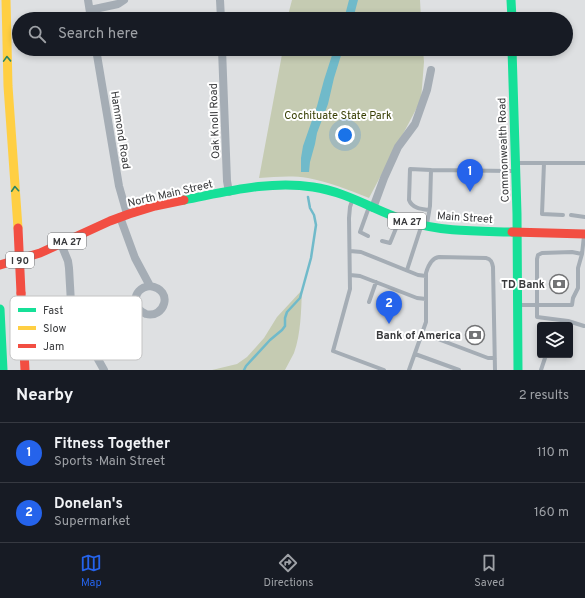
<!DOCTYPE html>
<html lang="en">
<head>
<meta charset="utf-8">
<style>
  :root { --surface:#171b24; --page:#242831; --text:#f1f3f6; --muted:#9ea1a6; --line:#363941; --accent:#2563eb }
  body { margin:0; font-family:Overpass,sans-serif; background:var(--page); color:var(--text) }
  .controls { position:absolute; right:12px; bottom:12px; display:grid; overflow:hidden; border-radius:4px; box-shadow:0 2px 6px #0003 }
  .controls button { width:36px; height:36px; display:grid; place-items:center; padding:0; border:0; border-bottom:1px solid var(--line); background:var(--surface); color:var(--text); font:20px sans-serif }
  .you { position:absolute; left:345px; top:135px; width:14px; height:14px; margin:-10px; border:3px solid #fff; border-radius:50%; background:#1a73e8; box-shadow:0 0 0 6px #1a73e833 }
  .badge { display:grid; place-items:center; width:26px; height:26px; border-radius:50%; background:var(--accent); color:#fff; font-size:13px; font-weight:700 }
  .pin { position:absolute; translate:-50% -33px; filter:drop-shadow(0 1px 2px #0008) }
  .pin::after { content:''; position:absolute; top:21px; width:14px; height:12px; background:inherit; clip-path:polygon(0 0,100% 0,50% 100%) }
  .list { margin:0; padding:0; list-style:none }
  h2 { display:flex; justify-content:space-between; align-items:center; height:52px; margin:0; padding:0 16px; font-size:17px }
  h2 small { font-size:13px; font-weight:400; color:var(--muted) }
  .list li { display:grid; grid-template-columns:26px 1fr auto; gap:12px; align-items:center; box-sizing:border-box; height:60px; padding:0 16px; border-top:1px solid var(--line) }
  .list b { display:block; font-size:15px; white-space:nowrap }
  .list p { margin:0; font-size:13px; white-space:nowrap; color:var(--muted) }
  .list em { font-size:13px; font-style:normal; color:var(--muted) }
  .icon { flex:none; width:22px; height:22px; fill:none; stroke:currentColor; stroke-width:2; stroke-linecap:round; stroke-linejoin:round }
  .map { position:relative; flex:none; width:585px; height:370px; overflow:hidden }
  .search { position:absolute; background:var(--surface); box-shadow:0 2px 6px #0003; left:12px; right:12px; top:12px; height:44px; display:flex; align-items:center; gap:10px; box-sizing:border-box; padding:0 14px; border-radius:22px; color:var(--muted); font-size:15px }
  .sheet { height:172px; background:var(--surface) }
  nav { display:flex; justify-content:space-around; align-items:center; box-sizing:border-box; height:56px; border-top:1px solid var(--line); background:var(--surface); font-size:11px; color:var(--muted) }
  nav a { display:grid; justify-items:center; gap:2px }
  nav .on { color:var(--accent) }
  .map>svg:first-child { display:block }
  .green { fill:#c5cbb2 }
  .water { fill:#70baca }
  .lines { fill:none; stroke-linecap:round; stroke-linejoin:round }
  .stream { stroke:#70baca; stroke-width:2.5 }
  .lane { stroke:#a5adb5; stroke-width:4 }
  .street { stroke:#a5adb5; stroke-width:8 }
  .fast { stroke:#16e098; stroke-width:9 }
  .slow { stroke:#ffcf43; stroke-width:9 }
  .jam { stroke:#f24e42; stroke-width:9 }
  .jam-bridge { stroke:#f24e42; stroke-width:9 }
  .oneway { stroke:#298565 }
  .labels { text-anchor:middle; stroke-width:4; stroke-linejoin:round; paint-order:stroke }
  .shield { fill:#fff; stroke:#747576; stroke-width:1 }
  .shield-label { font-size:10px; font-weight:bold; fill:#393a3c }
  .park-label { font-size:11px; fill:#383f04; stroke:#fff }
  .street-label { font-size:11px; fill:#393a3c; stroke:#fff }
  .poi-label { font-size:11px; font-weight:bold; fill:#393a3c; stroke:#fff; text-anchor:end }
  .key { fill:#fff; stroke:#c4c4c4; stroke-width:1 }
  .key-label { font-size:11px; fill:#393a3c }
</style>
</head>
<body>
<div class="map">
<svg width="585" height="370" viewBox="0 0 585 370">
  <rect width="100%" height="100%" fill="#dee0e2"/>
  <path class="green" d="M 292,0 L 420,0 L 421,19 L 287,19 Z
    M 283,49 L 423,49 L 424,62 L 421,100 L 369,198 C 349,190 329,182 308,178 C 291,175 275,177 259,178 Z
    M 302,290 C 301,311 301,333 294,353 C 291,359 288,364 285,370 L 212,370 L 237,364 L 247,357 L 264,338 L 277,317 Z"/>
  <path class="water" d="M 349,0 L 358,0 L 353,19 L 344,19 Z
    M 334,49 L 343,49 L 334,78 L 328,104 L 317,133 L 315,144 L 310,162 L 309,172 L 301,172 L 301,158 L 303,146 L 317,106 L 324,80 Z"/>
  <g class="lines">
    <path class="stream" d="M 244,370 L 246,366 L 270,340 L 282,330 L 285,326 L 285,318 L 287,312 L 300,298 L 311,258 L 316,225 L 314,215 L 310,208 L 308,197"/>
    <path class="lane" d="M 518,163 L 585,163
      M 544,163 L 542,214 L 563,215
      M 352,201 L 350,207 L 349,218 L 350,289 L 333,351 L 384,370
      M 429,210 C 421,209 412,208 409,200 L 410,169 L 431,170
      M 571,215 L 585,217
      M 427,224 L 430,206 L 431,170 L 515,171
      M 368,236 L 360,232 L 369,207
      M 584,236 L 582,254 L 572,252 L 542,253 L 538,255 L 537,259 L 537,317 L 568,321 L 584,326
      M 382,241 L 390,243 L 399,221
      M 350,251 L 361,252 L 418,275 L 426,276
      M 407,270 L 421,227
      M 350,275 L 360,276 L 417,298 L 426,299
      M 369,302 L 376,282
      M 519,305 L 572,305 L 573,298 L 578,288 L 578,268 L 582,254
      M 422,333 L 488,358 L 495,358
      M 415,354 L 459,370
      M 409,370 L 426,322 L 426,273 C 428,266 431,258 439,257 L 486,258 C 491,259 492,262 493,267 L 495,370
      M 541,370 L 546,355"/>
    <path class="street" d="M 88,0 L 91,19
      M 220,0 L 221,19
      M 90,10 L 118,4 L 124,0
      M 96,49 L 119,186 L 127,214
      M 222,49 L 227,181 L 229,192
      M 373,208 L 384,178 L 398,147 L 415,124 L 427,90 L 431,70
      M 120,217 L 135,258 L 150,286 C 175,290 164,319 146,314 C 141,312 137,308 136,303 C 134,293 141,287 150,286
      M 61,244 L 68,261 L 69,268 L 71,303 L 73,312 L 76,320 L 104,370"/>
    <path class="fast" d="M 511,0 L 512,19
      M 512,49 L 517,214 L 518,370
      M 184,200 C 226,192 270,180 313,187 C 348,192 377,212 410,222 C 443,232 478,231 512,232
      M 0,309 L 3,370"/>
    <path class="slow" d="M 6,0 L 8,86 L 18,228"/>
    <path class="jam" d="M 512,232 L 585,234
      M 0,265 L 40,253 L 110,221 L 129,214 L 155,206 L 184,200
      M 21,293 L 25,370"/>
    <path class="jam-bridge" d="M 18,228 L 21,293"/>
  </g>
  <defs><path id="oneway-chevron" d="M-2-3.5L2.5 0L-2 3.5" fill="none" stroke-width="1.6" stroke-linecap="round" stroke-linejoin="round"/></defs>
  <g class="oneway">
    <use href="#oneway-chevron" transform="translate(7 59) rotate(-92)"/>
    <use href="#oneway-chevron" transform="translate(15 189) rotate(-94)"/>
  </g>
  <defs>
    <g id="bank-ring" transform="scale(1)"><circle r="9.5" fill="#fff" stroke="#737476" stroke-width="1.5"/><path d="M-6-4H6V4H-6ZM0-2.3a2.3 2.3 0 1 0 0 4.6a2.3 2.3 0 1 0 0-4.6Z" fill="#737476"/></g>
  </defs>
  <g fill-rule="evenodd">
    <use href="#bank-ring" x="559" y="284"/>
    <use href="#bank-ring" x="475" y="335"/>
  </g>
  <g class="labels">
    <g class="shield">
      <rect x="388" y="213" width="38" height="16" rx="3"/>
      <rect x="48" y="233" width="38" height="16" rx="3"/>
      <rect x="6" y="252" width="28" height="16" rx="3"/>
    </g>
    <g class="shield-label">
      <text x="407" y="225">MA 27</text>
      <text x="67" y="245">MA 27</text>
      <text x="20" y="264">I 90</text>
    </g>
    <g class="park-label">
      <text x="338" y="119">Cochituate State Park</text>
    </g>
    <g class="street-label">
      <text transform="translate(214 121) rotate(-92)" y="4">Oak Knoll Road</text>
      <text transform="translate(121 130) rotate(81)" y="4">Hammond Road</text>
      <text transform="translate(503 150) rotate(-92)" y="4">Commonwealth Road</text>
      <text transform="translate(170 193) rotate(-13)" y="4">North Main Street</text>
      <text transform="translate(465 217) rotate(4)" y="4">Main Street</text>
    </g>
    <g class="poi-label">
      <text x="545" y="288">TD Bank</text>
      <text x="461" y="339">Bank of America</text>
    </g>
  </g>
  <rect x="10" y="296" width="132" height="64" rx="6" class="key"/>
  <rect x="18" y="308" width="18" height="4" fill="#16e098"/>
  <rect x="18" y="326" width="18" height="4" fill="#ffcf43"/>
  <rect x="18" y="344" width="18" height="4" fill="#f24e42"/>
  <g class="key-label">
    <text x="43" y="314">Fast</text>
    <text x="43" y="332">Slow</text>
    <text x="43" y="350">Jam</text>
  </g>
</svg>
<div class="controls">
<button><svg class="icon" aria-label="layers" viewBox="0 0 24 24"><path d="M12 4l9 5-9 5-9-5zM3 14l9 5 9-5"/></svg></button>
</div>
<div class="you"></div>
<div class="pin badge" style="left:470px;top:192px">1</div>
<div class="pin badge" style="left:389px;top:324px">2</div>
<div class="search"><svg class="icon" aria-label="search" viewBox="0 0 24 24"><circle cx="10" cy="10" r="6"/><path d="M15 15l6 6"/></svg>Search here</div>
</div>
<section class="sheet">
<h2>Nearby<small>2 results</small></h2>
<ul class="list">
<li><span class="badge">1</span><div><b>Fitness Together</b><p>Sports · Main Street</p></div><em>110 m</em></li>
<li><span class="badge">2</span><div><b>Donelan's</b><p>Supermarket</p></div><em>160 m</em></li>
</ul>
</section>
<nav>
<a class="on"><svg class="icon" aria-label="map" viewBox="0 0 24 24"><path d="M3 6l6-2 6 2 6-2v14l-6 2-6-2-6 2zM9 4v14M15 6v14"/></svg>Map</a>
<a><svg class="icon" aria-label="directions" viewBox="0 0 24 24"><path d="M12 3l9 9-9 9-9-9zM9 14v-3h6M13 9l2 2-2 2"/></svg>Directions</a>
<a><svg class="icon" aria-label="saved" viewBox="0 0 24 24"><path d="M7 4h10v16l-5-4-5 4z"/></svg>Saved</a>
</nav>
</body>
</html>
